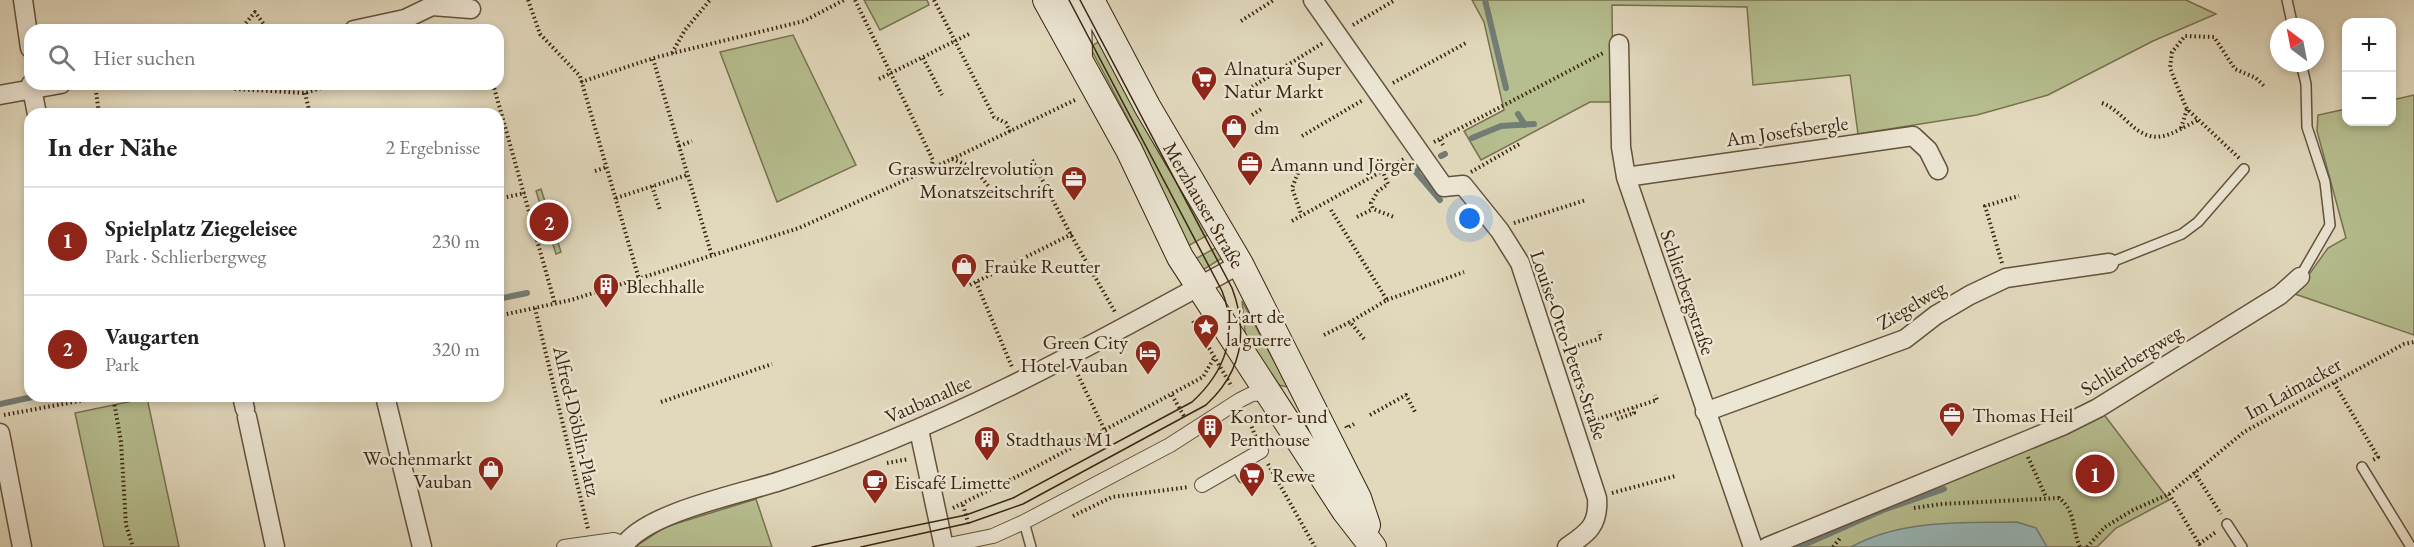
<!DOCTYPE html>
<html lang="de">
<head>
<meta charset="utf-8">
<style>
  :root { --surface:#fff; --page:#f6f6f6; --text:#222; --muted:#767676; --line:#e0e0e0; --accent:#8f2418 }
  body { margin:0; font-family:"EB Garamond",serif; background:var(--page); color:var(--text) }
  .controls { position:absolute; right:18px; top:18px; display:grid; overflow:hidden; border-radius:12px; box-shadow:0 3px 9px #0003 }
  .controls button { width:54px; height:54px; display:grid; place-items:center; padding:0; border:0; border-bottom:2px solid var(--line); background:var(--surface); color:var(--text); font:30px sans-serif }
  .compass { position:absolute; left:2270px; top:18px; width:54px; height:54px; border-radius:50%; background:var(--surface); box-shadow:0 3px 9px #0003; rotate:328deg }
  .you { position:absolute; left:1470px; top:219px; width:21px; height:21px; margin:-15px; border:4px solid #fff; border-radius:50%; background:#1a73e8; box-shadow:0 0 0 9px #1a73e833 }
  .badge { display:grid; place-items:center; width:39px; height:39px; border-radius:50%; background:var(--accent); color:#fff; font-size:20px; font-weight:700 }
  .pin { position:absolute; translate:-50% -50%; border:3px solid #fff; box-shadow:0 2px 6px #0006 }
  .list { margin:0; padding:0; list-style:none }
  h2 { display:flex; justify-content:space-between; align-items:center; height:78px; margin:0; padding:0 24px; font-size:26px }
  h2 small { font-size:20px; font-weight:400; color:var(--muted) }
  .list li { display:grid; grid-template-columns:39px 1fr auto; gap:18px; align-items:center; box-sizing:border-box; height:108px; padding:0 24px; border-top:2px solid var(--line) }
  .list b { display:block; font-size:22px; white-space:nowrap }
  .list p { margin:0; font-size:20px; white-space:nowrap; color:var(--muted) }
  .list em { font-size:20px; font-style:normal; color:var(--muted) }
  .icon { flex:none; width:33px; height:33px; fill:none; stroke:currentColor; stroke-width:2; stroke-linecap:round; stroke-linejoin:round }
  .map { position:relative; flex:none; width:2414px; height:547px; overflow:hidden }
  .search { position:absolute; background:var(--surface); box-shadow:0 3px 9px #0003; left:24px; top:24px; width:480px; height:66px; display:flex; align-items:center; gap:15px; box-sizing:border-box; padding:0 21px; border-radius:18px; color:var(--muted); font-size:22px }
  .panel { position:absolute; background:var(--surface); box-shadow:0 3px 9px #0003; left:24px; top:108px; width:480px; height:294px; border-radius:18px }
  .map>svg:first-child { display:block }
  .green { fill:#b6be8f; stroke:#787250; stroke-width:1.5 }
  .water { fill:#98b8ba; stroke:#727d76; stroke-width:1.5 }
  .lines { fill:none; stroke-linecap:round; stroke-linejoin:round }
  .stream { stroke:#727d76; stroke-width:6 }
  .service-casing { stroke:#64523b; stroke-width:12 }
  .pedestrian-casing { stroke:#64523b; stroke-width:16 }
  .minor-casing { stroke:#64523b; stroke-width:21 }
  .secondary-casing { stroke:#3a2510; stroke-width:28 }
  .path { stroke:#3a2510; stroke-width:4; stroke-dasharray:1.5 3; stroke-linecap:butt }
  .service { stroke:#ece6d4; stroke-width:9 }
  .pedestrian { stroke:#ece6d4; stroke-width:14 }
  .minor { stroke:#ece6d4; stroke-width:18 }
  .secondary { stroke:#ece6d4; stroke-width:26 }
  .tram { stroke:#3a2510; stroke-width:1.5 }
  .labels { text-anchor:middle; stroke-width:5; stroke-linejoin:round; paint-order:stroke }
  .poi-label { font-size:20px; fill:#3a2510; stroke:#ece6d4; text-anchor:start }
  .street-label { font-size:20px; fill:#3a2510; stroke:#ece6d4 }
</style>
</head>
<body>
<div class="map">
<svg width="2414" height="547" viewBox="0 0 2414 547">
  <rect width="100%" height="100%" fill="#e2d9bd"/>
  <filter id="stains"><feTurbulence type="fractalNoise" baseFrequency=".00333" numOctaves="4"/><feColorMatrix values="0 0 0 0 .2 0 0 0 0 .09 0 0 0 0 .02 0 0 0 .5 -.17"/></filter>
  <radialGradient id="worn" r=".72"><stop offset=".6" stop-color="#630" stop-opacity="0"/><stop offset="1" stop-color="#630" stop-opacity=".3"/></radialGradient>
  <path class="green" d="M 864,0 L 927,0 L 929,5 L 880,30 Z
    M 1472,0 L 2186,0 L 2216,14 L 2153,41 L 2048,95 L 1977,115 L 1858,134 L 1850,75 L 1753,85 L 1747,7 L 1612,5 L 1613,102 L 1590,102 L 1481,160 L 1464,131 L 1504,110 L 1484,22 Z
    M 793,35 L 856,165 L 777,202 L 720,52 Z
    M 1106,37 L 1215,231 L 1188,246 L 1134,130 L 1090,47 Z
    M 2414,95 L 2414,335 L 2295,294 L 2328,248 L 2346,238 L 2317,131 L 2318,115 L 2346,109 L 2346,122 L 2392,122 L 2392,100 Z
    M 541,189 L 561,252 L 556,254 L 536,191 Z
    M 1221,245 L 1222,258 L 1201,271 L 1195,259 Z
    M 1242,301 L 1288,387 L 1273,384 L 1246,341 Z
    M 147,398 L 179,547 L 104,547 L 75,413 Z
    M 2102,412 L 2169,500 L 2116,528 L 2097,547 L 1785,547 Z
    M 756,499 L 772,547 L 635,547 L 665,527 Z"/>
  <path class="water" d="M 2017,522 L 2036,528 L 2047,547 L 1851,547 C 1901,519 1962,523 2017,522 Z"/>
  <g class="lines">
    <path class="stream" d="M 1485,0 L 1506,88
      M 1518,114 L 1525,125
      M 1472,138 L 1501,126 L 1534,124
      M 1441,156 L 1445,154
      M 1418,170 L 1416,172 L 1440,200
      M 498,299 L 527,293
      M 0,404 L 37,396
      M 1799,547 L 1883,510 L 1944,489"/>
    <g class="service-casing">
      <path id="service" d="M 2287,0 L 2293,27
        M 2109,263 L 2182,234 L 2198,222 L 2244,169
        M 2300,277 L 2330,225 L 2325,182 L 2307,127 L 2306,84 L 2301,63
        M 1236,466 L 1243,478
        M 2362,467 L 2411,547
        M 1024,522 L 1031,547
        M 2227,524 L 2242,547"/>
    </g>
    <g class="pedestrian-casing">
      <path id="pedestrian" d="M 1202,485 L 1261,451
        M 944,546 L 993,536 L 1024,522 L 1170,445 L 1240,400 L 1252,394 L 1268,393
        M 564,547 L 614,540 L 624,544"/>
    </g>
    <g class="minor-casing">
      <path id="minor" d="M 23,0 L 30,48
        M 1313,0 L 1444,187 L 1463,185 L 1500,231 L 1520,263 L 1597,498 C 1599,525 1588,533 1567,547
        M 354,30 L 405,19 L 432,6 L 471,9
        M 1619,44 L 1621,147 L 1626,177 L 1753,547
        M 31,84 L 37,114
        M 0,95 L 61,84
        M 1626,177 L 1913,136 L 1928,150 L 1938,170
        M 242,396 L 245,409
        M 385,396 L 422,547
        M 1705,412 L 1905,339 L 1936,315 L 1970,295 L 2006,278 L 2109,263
        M 247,417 L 275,547
        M 919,430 L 944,547
        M 0,433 L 22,547
        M 623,547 C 644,513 740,494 780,481 C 944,428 1089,347 1240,264
        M 1767,547 L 2062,426 L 2098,408 L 2280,295 L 2300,277"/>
    </g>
    <g class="secondary-casing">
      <path id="secondary" d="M 1046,0 L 1129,150 L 1180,257 L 1345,511 L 1373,547
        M 1054,0 L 1078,15 L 1079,55
        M 1091,0 L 1147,106 L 1240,264 L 1358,498 L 1367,525"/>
    </g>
    <path class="path" d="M 528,0 L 540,34 L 580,76 L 639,279
      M 855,0 L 933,160 L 931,168
      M 934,0 L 994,117 L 1006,123 L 1010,132
      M 1241,21 L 1274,0
      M 1353,25 L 1395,0
      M 240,30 L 255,12 L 268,30
      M 672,53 L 685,30 L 710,0
      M 923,58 L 942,95
      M 653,59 L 712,256
      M 879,79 L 969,34
      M 581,82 L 657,57 L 804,21 L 844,0
      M 1393,83 L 1466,43
      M 95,84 L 99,114
      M 233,84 L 236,89 L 305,93 L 334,84
      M 493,84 L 555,304
      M 1252,87 L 1323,43
      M 305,93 L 310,114
      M 2102,103 C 2113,107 2120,115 2129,123 C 2155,148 2170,134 2198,120
      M 1252,115 L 1263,108
      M 2181,128 L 2187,109
      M 1302,136 L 1363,100
      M 1440,140 L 1443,145
      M 1434,142 L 1603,53
      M 679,146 L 692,141
      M 2239,158 L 2187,109 L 2182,98 L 2170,68 L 2172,52 L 2185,36 L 2214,37 L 2235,69 L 2256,78 L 2264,86
      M 952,159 L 974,168 L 989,187
      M 1032,160 L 1071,235 L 1115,312
      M 1382,170 L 1388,184 L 1378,191 L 1371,203 L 1373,209 L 1394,217
      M 595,171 L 607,167
      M 1471,172 L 1521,143
      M 1298,173 L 1292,188 L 1301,214
      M 652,186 L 660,210
      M 616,198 L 687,175
      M 498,199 L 525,193
      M 1331,210 L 1387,300 L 1350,322
      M 1357,217 L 1373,209
      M 1292,221 L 1404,159
      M 1514,223 L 1586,200
      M 2002,263 L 1985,206 L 2019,196
      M 976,282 L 1012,367
      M 970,285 L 1074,233
      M 1387,300 L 1464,272
      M 535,308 L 588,529
      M 498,316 L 571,300 L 799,228 L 952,159 L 1077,99
      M 1193,321 L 1232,387
      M 1324,335 L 1350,322 L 1365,340
      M 1565,350 L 1601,338 L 1599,331
      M 1076,371 L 1107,435
      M 2334,383 L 2378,457 L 2373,460
      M 1172,395 L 1185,418
      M 113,396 L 121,442 L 126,525 L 133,547
      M 661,402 L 772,364
      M 1247,414 L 1256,438
      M 4,415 L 106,396
      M 1370,415 L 1406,395 L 1415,412
      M 1617,419 L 1634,413 L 1633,408
      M 1589,422 L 1657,400 L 1655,395
      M 1346,426 L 1347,428 L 1354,424
      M 2028,457 L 2046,497
      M 887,463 L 909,459
      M 1268,464 L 1315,547
      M 2194,472 L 2221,514
      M 1612,493 L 1675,476
      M 2169,494 L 2201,547
      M 963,505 L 969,526
      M 953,508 L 1032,469 L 1203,377 L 1214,358
      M 1914,508 L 1942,504 L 2059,498 C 2076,511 2072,530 2080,547
      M 1073,516 L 1112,497 L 1189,487
      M 2199,544 L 2216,532
      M 1833,547 L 1841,537
      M 2087,547 L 2105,527 L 2133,510 L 2169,494 L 2244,432 L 2404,344 L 2414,342"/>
    <use href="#service" class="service"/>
    <use href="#pedestrian" class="pedestrian"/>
    <use href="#minor" class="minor"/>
    <use href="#secondary" class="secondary"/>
    <path class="tram" d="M 812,547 L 966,515 L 1013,498 L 1192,402 C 1225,372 1239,334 1222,291 L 1069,0
      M 861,547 L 969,523 L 1023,504 L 1206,405 C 1242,372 1249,333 1232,288 L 1080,0"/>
  </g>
  <defs>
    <g id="supermarket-pin" transform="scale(1.35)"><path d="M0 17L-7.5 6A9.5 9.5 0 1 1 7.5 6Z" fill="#8f2418" stroke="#ece6d4"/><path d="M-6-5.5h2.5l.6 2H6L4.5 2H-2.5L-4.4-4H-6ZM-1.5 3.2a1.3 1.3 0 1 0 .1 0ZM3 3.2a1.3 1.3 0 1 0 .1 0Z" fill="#fff"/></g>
    <g id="shop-pin" transform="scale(1.35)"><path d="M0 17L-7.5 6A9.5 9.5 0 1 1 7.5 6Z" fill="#8f2418" stroke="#ece6d4"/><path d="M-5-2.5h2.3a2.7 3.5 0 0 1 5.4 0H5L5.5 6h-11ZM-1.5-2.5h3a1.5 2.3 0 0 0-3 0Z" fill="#fff"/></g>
    <g id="office-pin" transform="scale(1.35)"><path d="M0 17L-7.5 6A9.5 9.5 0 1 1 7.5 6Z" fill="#8f2418" stroke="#ece6d4"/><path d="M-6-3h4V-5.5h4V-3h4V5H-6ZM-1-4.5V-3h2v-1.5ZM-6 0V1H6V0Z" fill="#fff"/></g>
    <g id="building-pin" transform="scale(1.35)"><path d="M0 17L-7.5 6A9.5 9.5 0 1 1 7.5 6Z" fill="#8f2418" stroke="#ece6d4"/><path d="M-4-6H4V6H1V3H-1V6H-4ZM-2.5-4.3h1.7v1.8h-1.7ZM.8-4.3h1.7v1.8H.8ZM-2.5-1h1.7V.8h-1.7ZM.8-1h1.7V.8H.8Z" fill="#fff"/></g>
    <g id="sight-pin" transform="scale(1.35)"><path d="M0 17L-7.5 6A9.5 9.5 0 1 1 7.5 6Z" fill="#8f2418" stroke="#ece6d4"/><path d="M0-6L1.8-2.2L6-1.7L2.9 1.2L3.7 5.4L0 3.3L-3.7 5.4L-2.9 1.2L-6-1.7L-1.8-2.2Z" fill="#fff"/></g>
    <g id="hotel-pin" transform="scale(1.35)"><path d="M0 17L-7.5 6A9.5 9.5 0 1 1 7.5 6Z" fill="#8f2418" stroke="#ece6d4"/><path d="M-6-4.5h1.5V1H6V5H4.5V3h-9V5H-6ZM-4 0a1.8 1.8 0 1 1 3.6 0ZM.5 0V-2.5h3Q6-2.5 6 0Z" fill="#fff"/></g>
    <g id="cafe-pin" transform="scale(1.35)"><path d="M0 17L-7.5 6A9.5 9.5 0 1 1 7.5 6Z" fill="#8f2418" stroke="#ece6d4"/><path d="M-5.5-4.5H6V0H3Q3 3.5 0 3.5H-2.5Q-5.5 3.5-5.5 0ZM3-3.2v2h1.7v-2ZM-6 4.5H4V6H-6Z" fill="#fff"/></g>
  </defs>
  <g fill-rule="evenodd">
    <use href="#supermarket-pin" x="1204" y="79"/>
    <use href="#shop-pin" x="1234" y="127"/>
    <use href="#office-pin" x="1250" y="164"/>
    <use href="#office-pin" x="1074" y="179"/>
    <use href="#shop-pin" x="964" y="266"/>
    <use href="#building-pin" x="606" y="286"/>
    <use href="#sight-pin" x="1206" y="327"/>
    <use href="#hotel-pin" x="1148" y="353"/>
    <use href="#office-pin" x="1952" y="415"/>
    <use href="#building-pin" x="1210" y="427"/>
    <use href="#building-pin" x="987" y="439"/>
    <use href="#shop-pin" x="491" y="469"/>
    <use href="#supermarket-pin" x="1252" y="475"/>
    <use href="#cafe-pin" x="875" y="482"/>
  </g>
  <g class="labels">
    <g class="poi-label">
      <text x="1224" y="75">Alnatura Super<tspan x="1224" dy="23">Natur Markt</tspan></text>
      <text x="1254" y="134">dm</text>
      <text x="1270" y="171">Amann und Jörger</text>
      <text x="1054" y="175" text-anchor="end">Graswurzelrevolution<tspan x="1054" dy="23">Monatszeitschrift</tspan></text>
      <text x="984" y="273">Frauke Reutter</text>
      <text x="626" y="293">Blechhalle</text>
      <text x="1226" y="323">L'art de<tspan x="1226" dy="23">la guerre</tspan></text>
      <text x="1128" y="349" text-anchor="end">Green City<tspan x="1128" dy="23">Hotel Vauban</tspan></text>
      <text x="1972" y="422">Thomas Heil</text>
      <text x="1230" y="423">Kontor- und<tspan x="1230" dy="23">Penthouse</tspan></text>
      <text x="1006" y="446">Stadthaus M1</text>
      <text x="472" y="465" text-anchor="end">Wochenmarkt<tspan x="472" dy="23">Vauban</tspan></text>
      <text x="1272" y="482">Rewe</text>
      <text x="894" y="489">Eiscafé Limette</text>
    </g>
    <g class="street-label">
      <text transform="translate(1787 131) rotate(-8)" y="7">Am Josefsbergle</text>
      <text transform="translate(1204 205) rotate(60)" y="7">Merzhauser Straße</text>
      <text transform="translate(1688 292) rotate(71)" y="7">Schlierbergstraße</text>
      <text transform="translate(1911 305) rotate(-31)" y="7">Ziegelweg</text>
      <text transform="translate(1569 345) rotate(71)" y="7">Louise-Otto-Peters-Straße</text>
      <text transform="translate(2131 360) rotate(-32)" y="7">Schlierbergweg</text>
      <text transform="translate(2293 388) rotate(-29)" y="7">Im Laimacker</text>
      <text transform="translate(928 399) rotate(-24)" y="7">Vaubanallee</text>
      <text transform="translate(577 421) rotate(77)" y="7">Alfred-Döblin-Platz</text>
    </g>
  </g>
  <rect width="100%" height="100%" filter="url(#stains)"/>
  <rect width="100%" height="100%" fill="url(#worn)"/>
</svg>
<div class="controls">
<button>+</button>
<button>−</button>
</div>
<svg class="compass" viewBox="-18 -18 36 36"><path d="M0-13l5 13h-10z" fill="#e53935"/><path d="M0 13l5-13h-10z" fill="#767676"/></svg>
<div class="you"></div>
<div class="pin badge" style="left:2095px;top:474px">1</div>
<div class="pin badge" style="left:549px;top:222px">2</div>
<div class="search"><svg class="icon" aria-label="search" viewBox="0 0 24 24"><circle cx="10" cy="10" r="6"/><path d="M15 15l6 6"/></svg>Hier suchen</div>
<section class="panel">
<h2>In der Nähe<small>2 Ergebnisse</small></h2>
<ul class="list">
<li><span class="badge">1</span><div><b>Spielplatz Ziegeleisee</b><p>Park · Schlierbergweg</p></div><em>230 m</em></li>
<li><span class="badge">2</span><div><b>Vaugarten</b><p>Park</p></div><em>320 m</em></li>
</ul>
</section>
</div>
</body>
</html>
